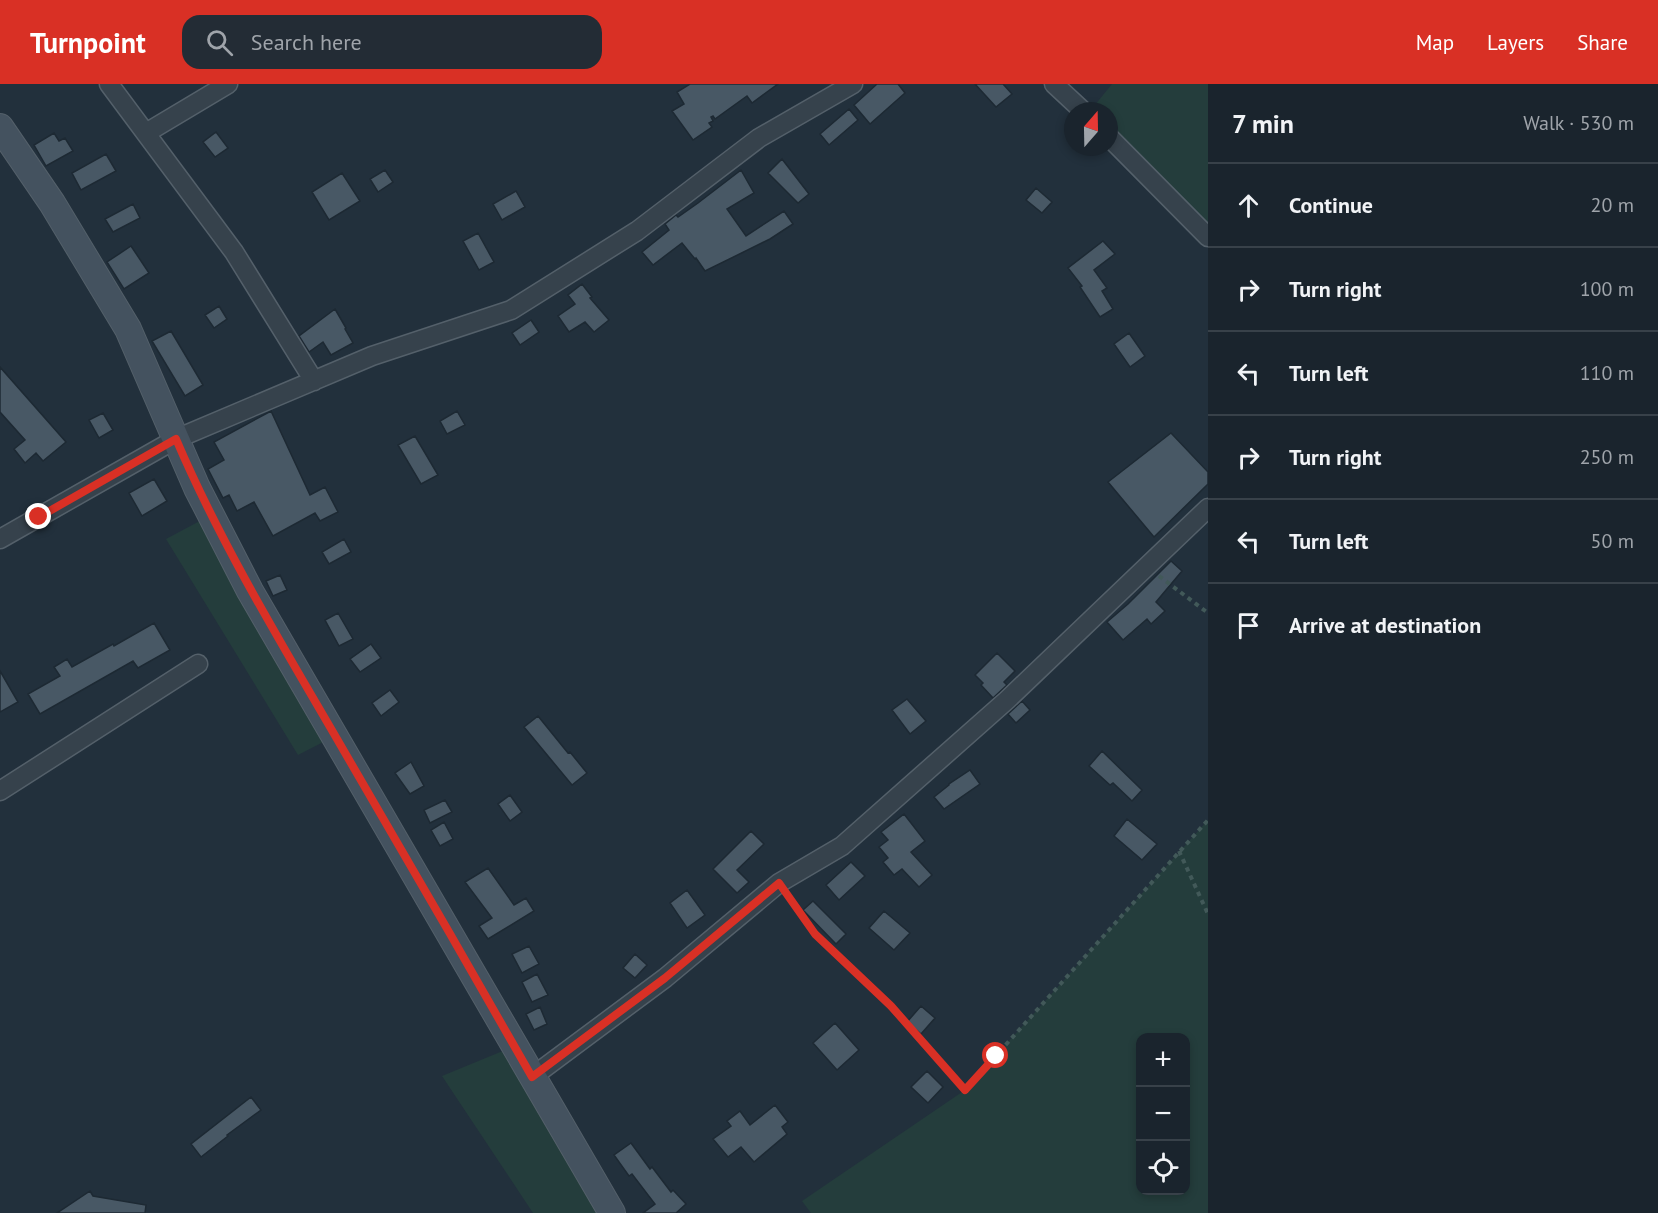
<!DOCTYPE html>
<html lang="en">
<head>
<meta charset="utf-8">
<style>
  :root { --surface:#1a242d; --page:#232c35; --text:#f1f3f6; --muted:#9fa4aa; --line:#384149; --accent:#d93025 }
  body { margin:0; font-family:"PT Sans",sans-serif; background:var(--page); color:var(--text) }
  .controls { position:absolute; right:18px; bottom:18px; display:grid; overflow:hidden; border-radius:12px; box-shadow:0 3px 9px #0003 }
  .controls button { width:54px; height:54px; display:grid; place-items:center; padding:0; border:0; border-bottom:2px solid var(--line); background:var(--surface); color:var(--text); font:30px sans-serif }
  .compass { position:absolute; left:1064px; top:18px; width:54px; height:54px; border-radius:50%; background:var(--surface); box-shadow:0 3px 9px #0003; rotate:20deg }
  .stop { position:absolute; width:18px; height:18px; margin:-14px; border:4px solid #d93025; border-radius:50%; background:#fff }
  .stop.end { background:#d93025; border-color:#fff; box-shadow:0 2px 6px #0008 }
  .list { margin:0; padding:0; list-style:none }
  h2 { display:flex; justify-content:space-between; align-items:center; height:78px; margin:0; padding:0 24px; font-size:26px }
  h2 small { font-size:20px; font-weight:400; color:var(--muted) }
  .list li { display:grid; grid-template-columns:39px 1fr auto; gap:18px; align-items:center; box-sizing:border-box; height:84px; padding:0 24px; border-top:2px solid var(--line) }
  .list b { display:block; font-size:22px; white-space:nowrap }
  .list em { font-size:20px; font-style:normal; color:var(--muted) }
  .icon { flex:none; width:33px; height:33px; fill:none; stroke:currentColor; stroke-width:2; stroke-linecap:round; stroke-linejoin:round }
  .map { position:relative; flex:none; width:1208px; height:1129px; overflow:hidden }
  header { display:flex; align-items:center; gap:36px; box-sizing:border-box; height:84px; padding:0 30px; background:var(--accent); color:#fff }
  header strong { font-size:28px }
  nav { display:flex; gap:33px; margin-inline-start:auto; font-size:21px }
  .search { width:420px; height:54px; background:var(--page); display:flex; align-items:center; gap:15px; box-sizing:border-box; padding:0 21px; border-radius:18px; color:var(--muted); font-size:22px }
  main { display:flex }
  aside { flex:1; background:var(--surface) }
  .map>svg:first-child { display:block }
  .green { fill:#243d3c; fill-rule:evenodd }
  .building { fill:#485865; stroke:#1d2933; stroke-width:1.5 }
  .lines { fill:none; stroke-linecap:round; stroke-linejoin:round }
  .street-casing { stroke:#54606a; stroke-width:21 }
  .secondary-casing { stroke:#54606a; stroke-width:28 }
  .path { stroke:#425959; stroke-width:4; stroke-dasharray:4.5 4.5; stroke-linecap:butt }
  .street { stroke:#36424c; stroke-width:18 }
  .secondary { stroke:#44525f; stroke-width:26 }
  .route { stroke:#d93025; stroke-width:8 }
</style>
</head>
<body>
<header>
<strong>Turnpoint</strong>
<div class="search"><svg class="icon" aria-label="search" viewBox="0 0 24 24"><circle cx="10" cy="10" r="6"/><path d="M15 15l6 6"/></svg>Search here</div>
<nav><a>Map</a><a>Layers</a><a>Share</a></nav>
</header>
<main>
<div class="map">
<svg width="1208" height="1129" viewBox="0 0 1208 1129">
  <rect width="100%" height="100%" fill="#22303c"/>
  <path class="green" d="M 1112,0 L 1208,0 L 1208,153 L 1109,53 L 1109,27 L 1090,27 Z
    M 211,431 L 335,652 L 298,671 L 166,455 Z
    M 1208,736 L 1208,1129 L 811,1129 L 802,1117 L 965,1006 ZM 1140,954 L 1186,954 L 1186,1106 L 1140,1106 Z
    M 515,962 L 612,1129 L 533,1129 L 442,992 Z"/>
  <path class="building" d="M 690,0 L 778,0 L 752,19 L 747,12 L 715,35 L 713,32 L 711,33 L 713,37 L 709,39 L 712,43 L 693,56 L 672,27 L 684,20 L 677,8 Z
    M 877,0 L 898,0 L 905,9 L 870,40 L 854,21 Z
    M 975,0 L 1003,0 L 1012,10 L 996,23 Z
    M 849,25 L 858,36 L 829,61 L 820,50 Z
    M 216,48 L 228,64 L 215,73 L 203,58 Z
    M 54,49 L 59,57 L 65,54 L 73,67 L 46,82 L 34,61 Z
    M 106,70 L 116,87 L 81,106 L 72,89 Z
    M 782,75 L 809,110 L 798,119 L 768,89 Z
    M 385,86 L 393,98 L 378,108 L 370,95 Z
    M 741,86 L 754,109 L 727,125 L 746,152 L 784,127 L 793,140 L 770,155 L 705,187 L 696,174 L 695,175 L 682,159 L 653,181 L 642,168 L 669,146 L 665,140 L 676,131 L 678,133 L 698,119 Z
    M 342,89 L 360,117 L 329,136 L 312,108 Z
    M 1036,104 L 1052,118 L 1042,129 L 1026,116 Z
    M 516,107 L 525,123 L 502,136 L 493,120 Z
    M 133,120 L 140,134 L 113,148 L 105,135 Z
    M 478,149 L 494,178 L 479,186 L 463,157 Z
    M 1103,157 L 1115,170 L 1094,186 L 1107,204 L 1102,207 L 1113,225 L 1100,233 L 1080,203 L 1082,202 L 1068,184 Z
    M 131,162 L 149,189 L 124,205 L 107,178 Z
    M 582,200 L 592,213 L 590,214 L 609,236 L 594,248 L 585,238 L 569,248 L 558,232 L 575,220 L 568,211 Z
    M 219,222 L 227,235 L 214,244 L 205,231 Z
    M 335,225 L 346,244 L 345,245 L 353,259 L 331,271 L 323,258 L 309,268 L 299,252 Z
    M 531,236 L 539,248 L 520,261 L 512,249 Z
    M 171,247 L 203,301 L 185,312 L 152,257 Z
    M 1129,249 L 1145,272 L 1130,283 L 1114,260 Z
    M 0,283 L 66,358 L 43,377 L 36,369 L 25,379 L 14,365 L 25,356 L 0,328 Z
    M 271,327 L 310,411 L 325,403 L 338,428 L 320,437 L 315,429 L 273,452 L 254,418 L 237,427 L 229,411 L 223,414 L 208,385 L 224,376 L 214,358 Z
    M 457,327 L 465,341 L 447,350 L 440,337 Z
    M 103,329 L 113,346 L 99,354 L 89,336 Z
    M 1171,349 L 1208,388 L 1208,400 L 1154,453 L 1108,398 Z
    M 415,352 L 438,391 L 421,400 L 398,361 Z
    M 154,395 L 167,417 L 142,432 L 129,409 Z
    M 344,455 L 351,468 L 329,480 L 322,468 Z
    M 1171,477 L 1182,487 L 1156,518 L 1165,527 L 1151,540 L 1147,535 L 1123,556 L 1107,538 L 1128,520 Z
    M 280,491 L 287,506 L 273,512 L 266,497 Z
    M 338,529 L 353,555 L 339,562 L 325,536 Z
    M 154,539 L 170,566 L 138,584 L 133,577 L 40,630 L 28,610 L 60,592 L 54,583 L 67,575 L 72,583 L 113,560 L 114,562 Z
    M 371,560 L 381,574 L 360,588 L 350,575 Z
    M 997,569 L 1015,587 L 1004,598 L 1007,601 L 993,614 L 981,601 L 983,599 L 975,591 Z
    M 0,587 L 18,618 L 0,628 Z
    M 390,606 L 399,618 L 381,632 L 372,619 Z
    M 907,615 L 926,637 L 910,650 L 892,626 Z
    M 1022,617 L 1030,626 L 1016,639 L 1008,630 Z
    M 538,632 L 568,669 L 570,668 L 587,689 L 572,701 L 524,643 Z
    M 1102,667 L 1142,706 L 1132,717 L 1113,699 L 1110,701 L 1089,682 Z
    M 411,678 L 424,702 L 410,710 L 395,689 Z
    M 970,686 L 980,700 L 944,725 L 934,713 L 949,701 L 949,700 Z
    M 510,711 L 522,728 L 510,737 L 498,720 Z
    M 445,716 L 452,728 L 430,739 L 424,726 Z
    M 904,730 L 925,757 L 911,768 L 932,791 L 919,803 L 902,785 L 894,791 L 883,778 L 888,774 L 879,763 L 888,756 L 881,748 Z
    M 1127,735 L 1157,760 L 1142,776 L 1114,752 Z
    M 444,738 L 453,755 L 440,762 L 431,746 Z
    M 751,747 L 764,760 L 737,786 L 749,798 L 737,809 L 713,785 Z
    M 851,778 L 865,792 L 839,816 L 826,801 Z
    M 488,784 L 514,821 L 526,814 L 534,827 L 488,855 L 479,842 L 492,834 L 465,798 Z
    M 687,806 L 705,831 L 687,844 L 670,819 Z
    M 813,817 L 846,850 L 836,860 L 803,826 Z
    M 884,827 L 910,849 L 894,866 L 869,844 Z
    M 529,862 L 539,880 L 522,889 L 512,870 Z
    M 635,870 L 647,881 L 635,894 L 623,884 Z
    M 537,890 L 548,911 L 532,918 L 522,898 Z
    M 921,922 L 935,934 L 921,950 L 907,938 Z
    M 540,923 L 547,940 L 534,946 L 526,930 Z
    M 835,939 L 859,966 L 837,986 L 813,959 Z
    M 927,987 L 943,1003 L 928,1019 L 911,1003 Z
    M 251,1013 L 261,1026 L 227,1051 L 228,1052 L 201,1073 L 191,1060 Z
    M 775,1021 L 788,1038 L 782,1043 L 787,1050 L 754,1078 L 741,1063 L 728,1073 L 713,1055 L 731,1042 L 727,1037 L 740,1027 L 750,1041 Z
    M 631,1059 L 650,1085 L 652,1083 L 671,1108 L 673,1106 L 686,1120 L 676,1129 L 643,1129 L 655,1120 L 632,1090 L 629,1092 L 614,1071 Z
    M 90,1107 L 93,1112 L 146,1121 L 145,1129 L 57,1129 Z"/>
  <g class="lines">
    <g class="street-casing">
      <path id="street" d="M 109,0 L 234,168 L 314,297
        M 1054,0 L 1083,27
        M 146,49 L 228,0
        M 1109,53 L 1208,153
        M 0,455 L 176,355 L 372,272 L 511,226 L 637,147 L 759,54 L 853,0
        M 0,707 L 198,580
        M 532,993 L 665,894 L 779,799 L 842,762 L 1007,616 L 1208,424"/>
    </g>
    <g class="secondary-casing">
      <path id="secondary" d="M 0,43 L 52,119 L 128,245 L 197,404 L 250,507 L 612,1129"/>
    </g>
    <path class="path" d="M 1159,492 L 1208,529
      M 1179,767 L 1208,830
      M 788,812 L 815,850 L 891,922 L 965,1006 L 1208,736"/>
    <use href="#street" class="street"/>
    <use href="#secondary" class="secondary"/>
  </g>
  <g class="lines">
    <path class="route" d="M 39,433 L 176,355 C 221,460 280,557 337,655 C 402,767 468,880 532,993 L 665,894 L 779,799 L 815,850 L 891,922 L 965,1006 L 996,972"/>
  </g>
</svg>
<div class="controls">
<button>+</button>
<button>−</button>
<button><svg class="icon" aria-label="locate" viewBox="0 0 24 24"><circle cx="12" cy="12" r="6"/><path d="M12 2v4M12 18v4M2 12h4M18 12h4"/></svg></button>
</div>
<svg class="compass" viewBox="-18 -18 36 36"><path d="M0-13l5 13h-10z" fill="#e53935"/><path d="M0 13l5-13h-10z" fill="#9fa4aa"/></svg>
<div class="stop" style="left:996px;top:972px"></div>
<div class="stop end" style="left:39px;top:433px"></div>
</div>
<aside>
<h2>7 min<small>Walk · 530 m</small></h2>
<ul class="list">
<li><svg class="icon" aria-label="ahead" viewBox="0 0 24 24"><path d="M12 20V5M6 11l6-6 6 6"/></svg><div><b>Continue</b></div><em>20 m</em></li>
<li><svg class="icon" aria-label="right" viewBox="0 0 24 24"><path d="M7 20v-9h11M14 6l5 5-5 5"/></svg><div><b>Turn right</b></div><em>100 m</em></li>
<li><svg class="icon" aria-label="left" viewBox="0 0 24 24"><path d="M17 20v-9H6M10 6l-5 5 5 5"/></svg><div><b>Turn left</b></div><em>110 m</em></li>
<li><svg class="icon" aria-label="right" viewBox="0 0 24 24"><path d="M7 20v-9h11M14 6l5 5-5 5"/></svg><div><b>Turn right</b></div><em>250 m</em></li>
<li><svg class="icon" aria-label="left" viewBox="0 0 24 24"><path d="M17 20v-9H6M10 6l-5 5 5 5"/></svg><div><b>Turn left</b></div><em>50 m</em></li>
<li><svg class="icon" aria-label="arrive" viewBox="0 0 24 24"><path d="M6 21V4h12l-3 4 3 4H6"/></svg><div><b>Arrive at destination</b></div></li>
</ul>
</aside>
</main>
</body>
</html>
